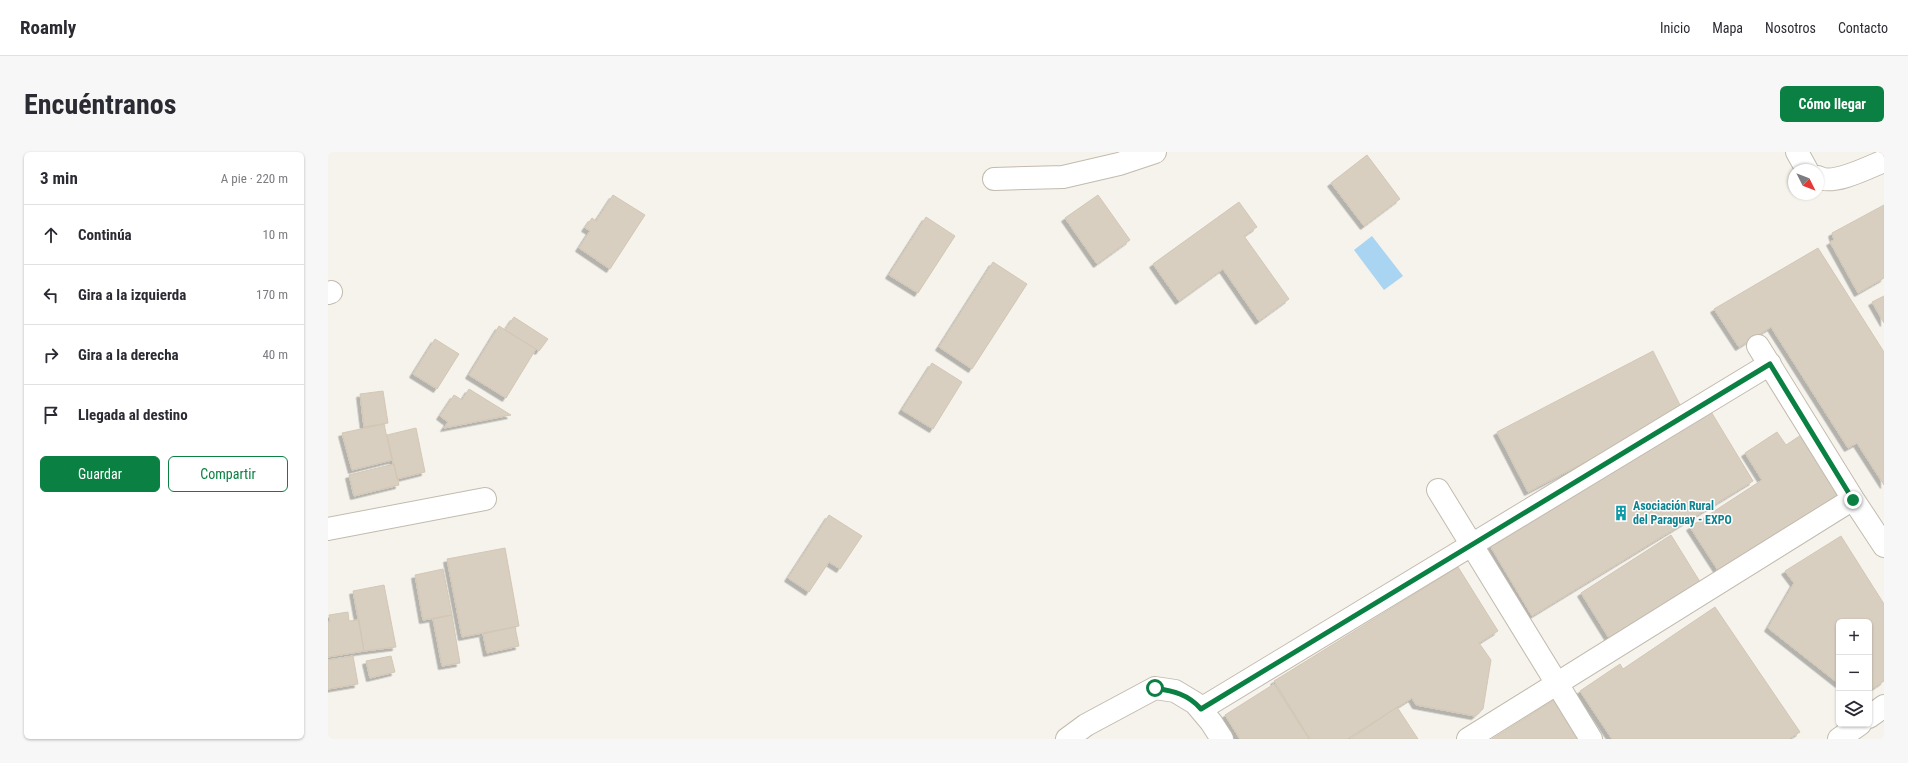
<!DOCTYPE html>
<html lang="es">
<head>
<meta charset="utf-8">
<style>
  :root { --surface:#fff; --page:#f7f7f7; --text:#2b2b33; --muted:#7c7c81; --line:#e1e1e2; --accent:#0b8043 }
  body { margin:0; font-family:"Roboto Condensed",sans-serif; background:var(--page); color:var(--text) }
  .controls { position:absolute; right:12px; bottom:12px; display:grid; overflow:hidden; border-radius:6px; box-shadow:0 1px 3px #0004 }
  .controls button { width:36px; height:36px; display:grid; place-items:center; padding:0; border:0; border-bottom:1px solid var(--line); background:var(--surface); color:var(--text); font:20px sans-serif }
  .compass { position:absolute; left:1460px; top:12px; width:36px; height:36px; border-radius:50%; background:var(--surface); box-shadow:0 1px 3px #0004; rotate:132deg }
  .stop { position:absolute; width:12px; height:12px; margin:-9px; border:3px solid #0b8043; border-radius:50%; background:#fff }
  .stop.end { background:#0b8043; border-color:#fff; box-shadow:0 1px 4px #0008 }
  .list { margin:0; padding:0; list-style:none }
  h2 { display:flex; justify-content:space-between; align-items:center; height:52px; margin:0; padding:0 16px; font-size:17px }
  h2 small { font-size:13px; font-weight:400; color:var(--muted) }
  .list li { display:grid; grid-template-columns:26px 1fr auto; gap:12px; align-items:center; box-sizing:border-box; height:60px; padding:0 16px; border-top:1px solid var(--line) }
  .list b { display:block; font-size:15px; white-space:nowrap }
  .list em { font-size:13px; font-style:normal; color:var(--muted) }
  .actions { display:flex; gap:8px; padding:12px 16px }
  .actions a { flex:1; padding:9px 0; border:1px solid var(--accent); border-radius:6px; text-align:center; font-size:14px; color:var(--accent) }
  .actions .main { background:var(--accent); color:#fff }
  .icon { flex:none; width:22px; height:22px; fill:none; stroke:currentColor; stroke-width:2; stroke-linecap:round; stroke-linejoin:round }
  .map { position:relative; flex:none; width:1556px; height:587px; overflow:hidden; border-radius:6px }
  header { display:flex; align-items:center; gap:24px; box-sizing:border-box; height:56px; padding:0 20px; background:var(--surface); border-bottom:1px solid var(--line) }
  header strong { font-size:19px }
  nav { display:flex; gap:22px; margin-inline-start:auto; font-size:14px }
  .intro { display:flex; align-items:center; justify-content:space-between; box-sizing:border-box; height:96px; padding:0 24px }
  h1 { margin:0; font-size:28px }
  .button { padding:10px 18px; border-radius:6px; background:var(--accent); color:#fff; font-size:14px; font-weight:700 }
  main { display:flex; gap:24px; padding:0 24px }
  aside { flex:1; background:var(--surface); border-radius:6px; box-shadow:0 1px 3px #0004 }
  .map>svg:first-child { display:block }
  .water { fill:#a9d4f2 }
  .building { fill:#d8cfc1; stroke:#d3c7b4; filter:url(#shadow) }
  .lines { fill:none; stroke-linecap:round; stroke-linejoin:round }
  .minor-casing { stroke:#c2bbae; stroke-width:24 }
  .minor { stroke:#fff; stroke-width:22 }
  .route { stroke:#0b8043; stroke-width:5 }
  .labels { text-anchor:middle; stroke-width:3; stroke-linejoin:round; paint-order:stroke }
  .culture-label { font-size:12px; font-weight:bold; fill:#0d838f; stroke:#fff; text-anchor:start }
</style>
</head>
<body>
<header>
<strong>Roamly</strong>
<nav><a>Inicio</a><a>Mapa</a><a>Nosotros</a><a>Contacto</a></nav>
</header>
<div class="intro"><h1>Encuéntranos</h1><a class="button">Cómo llegar</a></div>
<main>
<aside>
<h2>3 min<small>A pie · 220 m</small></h2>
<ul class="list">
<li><svg class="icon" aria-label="ahead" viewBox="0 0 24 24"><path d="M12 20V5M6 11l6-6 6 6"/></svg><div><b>Continúa</b></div><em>10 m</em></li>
<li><svg class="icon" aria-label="left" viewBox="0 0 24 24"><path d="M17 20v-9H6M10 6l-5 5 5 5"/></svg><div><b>Gira a la izquierda</b></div><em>170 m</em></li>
<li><svg class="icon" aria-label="right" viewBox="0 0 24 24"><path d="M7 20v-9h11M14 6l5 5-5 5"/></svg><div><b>Gira a la derecha</b></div><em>40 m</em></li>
<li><svg class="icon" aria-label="arrive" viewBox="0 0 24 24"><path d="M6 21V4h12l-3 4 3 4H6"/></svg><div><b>Llegada al destino</b></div></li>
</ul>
<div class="actions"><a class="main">Guardar</a><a>Compartir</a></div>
</aside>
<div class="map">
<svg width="1556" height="587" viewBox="0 0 1556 587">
  <defs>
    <filter id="shadow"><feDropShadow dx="-3.5" dy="3.5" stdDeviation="0" flood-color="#0004"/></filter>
  </defs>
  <rect width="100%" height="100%" fill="#f6f3ec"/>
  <path class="water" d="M 1044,84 L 1075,124 L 1056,138 L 1026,98 Z"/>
  <path class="building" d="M 1039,3 L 1072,47 L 1036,74 L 1003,31 Z
    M 285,43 L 317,63 L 282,117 L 251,96 L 262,79 L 257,76 L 264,66 L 268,69 Z
    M 770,43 L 802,88 L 769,112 L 737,66 Z
    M 911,50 L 929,75 L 916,84 L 961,147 L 931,169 L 895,117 L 851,149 L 825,112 Z
    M 1556,53 L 1556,126 L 1530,141 L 1502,90 L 1506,88 L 1504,81 Z
    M 598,65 L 627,84 L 590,141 L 561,123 Z
    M 1490,96 L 1556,200 L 1556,333 L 1529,291 L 1520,296 L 1443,175 L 1411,195 L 1386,157 Z
    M 665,110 L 699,132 L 644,217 L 611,195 Z
    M 1556,144 L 1556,171 L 1544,150 Z
    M 186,165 L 220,187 L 211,199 L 177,178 Z
    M 171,174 L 208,197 L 178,246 L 141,223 Z
    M 107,187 L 131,202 L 109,237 L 85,222 Z
    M 1325,199 L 1355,259 L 1200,340 L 1169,280 Z
    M 604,211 L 634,230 L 605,277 L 574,258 Z
    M 141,237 L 183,263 L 116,276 L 120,270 L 112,264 L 126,243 L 134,248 Z
    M 55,239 L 60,271 L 36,275 L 32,242 Z
    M 1382,258 L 1425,329 L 1204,464 L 1161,392 Z
    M 56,272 L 64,308 L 24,318 L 14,281 Z
    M 88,276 L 97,320 L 69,327 L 59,283 Z
    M 1449,280 L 1458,293 L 1473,283 L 1513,347 L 1393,423 L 1362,375 L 1434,328 L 1417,301 Z
    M 66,312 L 71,333 L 26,344 L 21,323 Z
    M 501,363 L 534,384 L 512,417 L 501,410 L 481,440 L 460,426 Z
    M 1343,383 L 1374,433 L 1284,491 L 1253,441 Z
    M 1513,384 L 1556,452 L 1556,529 L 1541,539 L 1541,470 L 1511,470 L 1511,532 L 1440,476 L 1466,431 L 1457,419 Z
    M 177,396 L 191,474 L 134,485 L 119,407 Z
    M 1130,415 L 1170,479 L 1151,491 L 1163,508 L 1155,557 L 1147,564 L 1088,553 L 1084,546 L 1019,587 L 982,587 L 946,529 Z
    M 115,417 L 124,463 L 95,468 L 87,423 Z
    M 56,433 L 68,495 L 36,499 L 25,439 Z
    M 1387,455 L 1472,580 L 1461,587 L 1284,587 L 1252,539 L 1292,512 L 1295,517 Z
    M 20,460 L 21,469 L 31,468 L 36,499 L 0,505 L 0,470 L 2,470 L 1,463 Z
    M 124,463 L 132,511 L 114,514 L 105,467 Z
    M 187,475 L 191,494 L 159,501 L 155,482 Z
    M 25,504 L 30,532 L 0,537 L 0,508 Z
    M 63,504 L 67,520 L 42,526 L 38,509 Z
    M 946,532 L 981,587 L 912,587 L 897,563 Z
    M 1226,548 L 1251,587 L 1164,587 Z
    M 1069,555 L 1090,587 L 1022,587 Z"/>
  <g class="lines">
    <g class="minor-casing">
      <path id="minor" d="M 1469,0 L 1479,18
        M 1490,25 C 1505,34 1541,15 1556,9
        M 666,27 L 735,25 L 791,12 L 827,0
        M 0,141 L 3,140
        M 1430,194 L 1525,347 L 1556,394
        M 1110,338 L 1263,587
        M 0,377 L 157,347
        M 873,557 L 1442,212
        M 1541,565 L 1556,554
        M 739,587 L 758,573 L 827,536 L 847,539 L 867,551 L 883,570 L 894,587
        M 1140,587 L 1525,347
        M 1511,587 L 1532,572"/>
    </g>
    <use href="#minor" class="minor"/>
  </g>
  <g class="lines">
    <path class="route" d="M 827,536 C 845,539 860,542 873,557 L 1442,212 L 1525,348"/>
  </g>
  <defs>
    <g id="building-bare" transform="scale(1.2)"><path d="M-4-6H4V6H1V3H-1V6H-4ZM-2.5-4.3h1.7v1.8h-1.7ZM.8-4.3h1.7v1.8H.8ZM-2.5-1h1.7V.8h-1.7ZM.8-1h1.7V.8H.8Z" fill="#0f9aa8" stroke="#fff" stroke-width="2.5" paint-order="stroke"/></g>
  </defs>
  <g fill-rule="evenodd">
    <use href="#building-bare" x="1293" y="361"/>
  </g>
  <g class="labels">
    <g class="culture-label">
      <text x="1305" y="358">Asociación Rural<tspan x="1305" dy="14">del Paraguay - EXPO</tspan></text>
    </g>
  </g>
</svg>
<div class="controls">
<button>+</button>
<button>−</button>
<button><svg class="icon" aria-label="layers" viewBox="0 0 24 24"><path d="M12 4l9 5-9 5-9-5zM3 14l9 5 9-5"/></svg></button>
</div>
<svg class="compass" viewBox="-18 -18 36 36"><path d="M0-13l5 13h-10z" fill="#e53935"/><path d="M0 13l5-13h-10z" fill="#7c7c81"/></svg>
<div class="stop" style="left:827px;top:536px"></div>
<div class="stop end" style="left:1525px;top:348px"></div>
</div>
</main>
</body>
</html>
